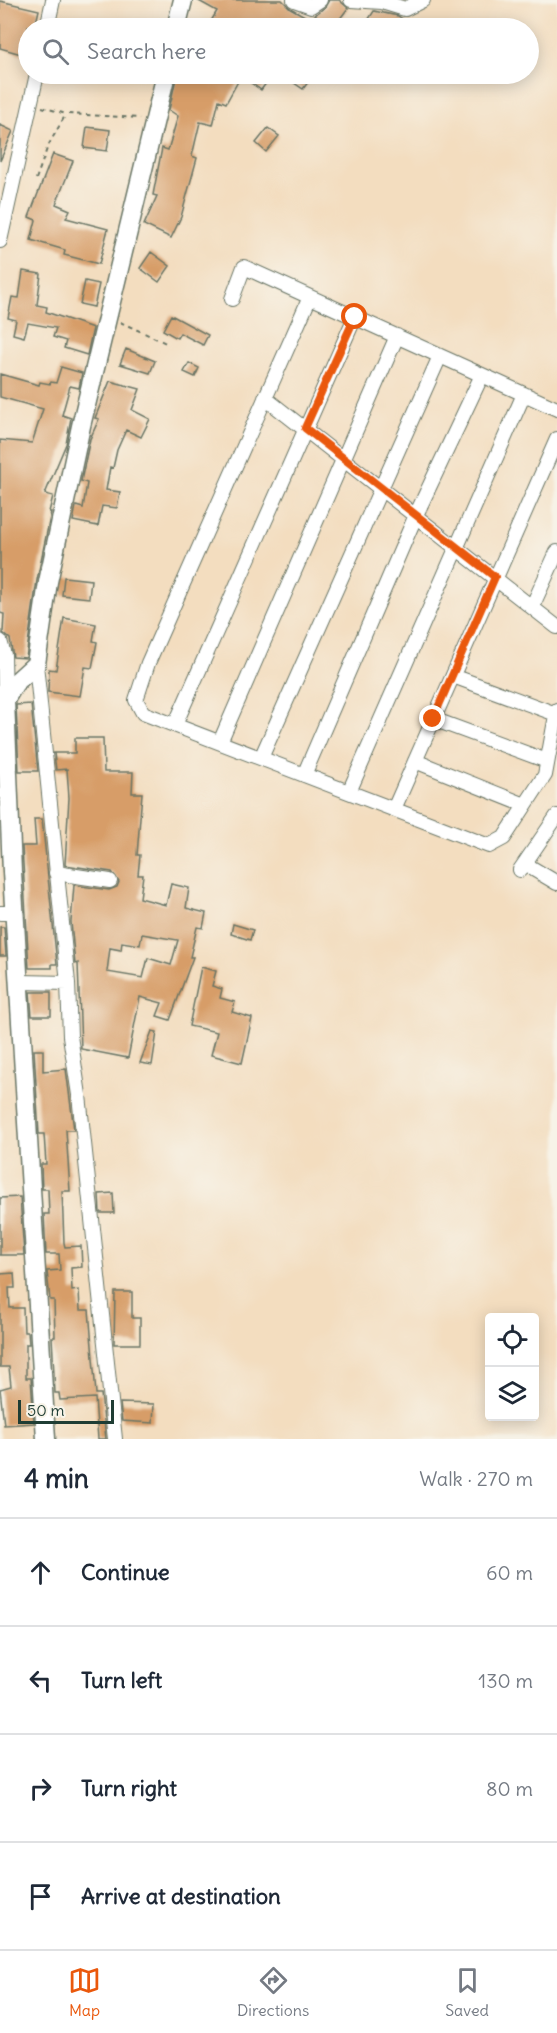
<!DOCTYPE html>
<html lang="en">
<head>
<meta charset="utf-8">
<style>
  :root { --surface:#fff; --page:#f6f6f7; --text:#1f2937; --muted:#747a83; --line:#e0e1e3; --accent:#ea580c }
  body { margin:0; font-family:Delius,sans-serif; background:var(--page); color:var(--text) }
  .controls { position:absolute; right:18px; bottom:18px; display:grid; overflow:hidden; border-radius:6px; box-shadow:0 3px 15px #0003 }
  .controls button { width:54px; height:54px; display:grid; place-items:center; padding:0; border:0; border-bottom:2px solid var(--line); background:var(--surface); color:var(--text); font:30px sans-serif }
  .scale { position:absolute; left:18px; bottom:15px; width:96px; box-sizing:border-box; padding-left:6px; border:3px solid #1f3d34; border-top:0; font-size:16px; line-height:21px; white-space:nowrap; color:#1f3d34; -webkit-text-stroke:4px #f7f3e8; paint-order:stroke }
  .stop { position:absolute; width:18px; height:18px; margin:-14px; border:4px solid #ea580c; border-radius:50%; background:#fff }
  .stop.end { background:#ea580c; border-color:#fff; box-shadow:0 2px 6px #0008 }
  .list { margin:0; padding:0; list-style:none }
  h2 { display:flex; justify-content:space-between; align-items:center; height:78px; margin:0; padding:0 24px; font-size:26px }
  h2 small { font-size:20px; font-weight:400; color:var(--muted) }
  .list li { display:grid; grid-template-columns:39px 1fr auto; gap:18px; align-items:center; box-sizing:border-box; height:108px; padding:0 24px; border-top:2px solid var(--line) }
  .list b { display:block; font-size:22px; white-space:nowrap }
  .list em { font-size:20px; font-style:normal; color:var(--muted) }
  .icon { flex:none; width:33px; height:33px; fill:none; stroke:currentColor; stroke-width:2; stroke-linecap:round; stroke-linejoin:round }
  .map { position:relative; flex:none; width:557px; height:1439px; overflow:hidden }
  .search { position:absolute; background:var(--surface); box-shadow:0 3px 15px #0003; left:18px; right:18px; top:18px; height:66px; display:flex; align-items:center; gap:15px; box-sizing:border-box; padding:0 21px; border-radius:33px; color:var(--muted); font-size:22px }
  .sheet { height:510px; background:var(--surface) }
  nav { display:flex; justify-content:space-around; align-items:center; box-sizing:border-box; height:84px; border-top:2px solid var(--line); background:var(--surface); font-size:16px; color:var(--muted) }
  nav a { display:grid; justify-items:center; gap:3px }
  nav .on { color:var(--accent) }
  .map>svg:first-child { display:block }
  .building { fill:#d79d68; fill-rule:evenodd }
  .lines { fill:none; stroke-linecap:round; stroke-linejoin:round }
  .minor-casing { stroke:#697565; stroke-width:16 }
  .tertiary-casing { stroke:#697565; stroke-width:21 }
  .path { stroke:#697565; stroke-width:2; stroke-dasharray:4.5 4.5; stroke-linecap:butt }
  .minor { stroke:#fff; stroke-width:14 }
  .tertiary { stroke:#fff; stroke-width:18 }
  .route { stroke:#ea580c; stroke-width:8 }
</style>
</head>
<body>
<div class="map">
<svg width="557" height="1439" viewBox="0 0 557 1439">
  <rect width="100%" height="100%" fill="#f7f3e8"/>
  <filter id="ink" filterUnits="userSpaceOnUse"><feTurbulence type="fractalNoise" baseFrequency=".0167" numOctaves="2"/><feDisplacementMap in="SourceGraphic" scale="12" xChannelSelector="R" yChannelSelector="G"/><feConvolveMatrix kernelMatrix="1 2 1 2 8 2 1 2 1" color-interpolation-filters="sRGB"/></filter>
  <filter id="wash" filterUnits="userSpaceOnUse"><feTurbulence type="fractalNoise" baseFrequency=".008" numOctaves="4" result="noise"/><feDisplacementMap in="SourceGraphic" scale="24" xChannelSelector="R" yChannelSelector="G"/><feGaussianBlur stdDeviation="1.35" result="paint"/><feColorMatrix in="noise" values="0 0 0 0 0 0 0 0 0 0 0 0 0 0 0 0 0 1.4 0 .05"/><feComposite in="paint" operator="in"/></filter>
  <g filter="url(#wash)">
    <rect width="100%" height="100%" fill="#f3ddbf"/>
    <g id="blocks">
      <path class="building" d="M 197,0 L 282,0 L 290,8 L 310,19 L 325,7 L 329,0 L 339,0 L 348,8 L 333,28 L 207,28 L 217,11 Z
        M 0,1 L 39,10 L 35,27 L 28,26 L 28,56 L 0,48 Z
        M 374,11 L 398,16 L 405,21 L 400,28 L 363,28 Z
        M 177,74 L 273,74 L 261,90 L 241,76 L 226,103 L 219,100 L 213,125 L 200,122 L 192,156 L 197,158 L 181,217 L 171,238 L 144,225 L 157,196 L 153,195 L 162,148 L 168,150 L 178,116 L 169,110 Z
        M 281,74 L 314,74 L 303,89 Z
        M 0,125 L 13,131 L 0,161 Z
        M 87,127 L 110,130 L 107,151 L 84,148 Z
        M 268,128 L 279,136 L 266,152 L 256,143 Z
        M 53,154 L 73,161 L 56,204 L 70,210 L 66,218 L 108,229 L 99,264 L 64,255 L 65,250 L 31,240 L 36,220 L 29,217 Z
        M 151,252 L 170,266 L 159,282 L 140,268 Z
        M 23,271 L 41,274 L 37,305 L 47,307 L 46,312 L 93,328 L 87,355 L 64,348 L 66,341 L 53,337 L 56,328 L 28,323 L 24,337 L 13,334 L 16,320 L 8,318 L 12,297 L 19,298 Z
        M 85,281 L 99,284 L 94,307 L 80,304 Z
        M 171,315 L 208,335 L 203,345 L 180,333 L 177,338 L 163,330 Z
        M 126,349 L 155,361 L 150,373 L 120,364 Z
        M 189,363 L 199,368 L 195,377 L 184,372 Z
        M 61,367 L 82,373 L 79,388 L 70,386 L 62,415 L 71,418 L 66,444 L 45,494 L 53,496 L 49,512 L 51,512 L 37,580 L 26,658 L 13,657 L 10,639 L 3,633 L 4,614 L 0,613 L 0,440 L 32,443 L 43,409 L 0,397 L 0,374 L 39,385 L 40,382 L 50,384 L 51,382 L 56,383 Z
        M 110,381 L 140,389 L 132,410 L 150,419 L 141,437 L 126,430 L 117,450 L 113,468 L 110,467 L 106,490 L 120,492 L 117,508 L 102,506 L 98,526 L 73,521 L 76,506 L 83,508 L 87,483 L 81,481 L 90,439 L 99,419 L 95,418 Z
        M 64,577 L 91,580 L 89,598 L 62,595 Z
        M 64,618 L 96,624 L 93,641 L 97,642 L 92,668 L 85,667 L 80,696 L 48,692 L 49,669 L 56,670 Z
        M 31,704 L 38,771 L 19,771 L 16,705 Z
        M 75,738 L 103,738 L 104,772 L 133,772 L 132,793 L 142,793 L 137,855 L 140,855 L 138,875 L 143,875 L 140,898 L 166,905 L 171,884 L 189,888 L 186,908 L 206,913 L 203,928 L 197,927 L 190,957 L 193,957 L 170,1020 L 157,1016 L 162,1003 L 140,997 L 128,1058 L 81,1049 L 78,963 L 75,964 L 71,922 L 74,885 L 109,890 L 117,887 L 119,882 L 112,872 L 65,865 L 69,798 L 67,769 L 56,770 L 54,753 L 75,753 ZM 142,934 L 178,940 L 171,965 L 148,958 L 143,978 L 107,972 L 110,948 L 121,950 L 122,942 L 140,945 Z
        M 34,819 L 42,819 L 57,964 L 52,964 L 52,968 L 29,968 L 22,846 L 36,846 Z
        M 233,924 L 253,930 L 250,940 L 231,934 Z
        M 0,927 L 4,927 L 6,956 L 0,956 Z
        M 201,967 L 216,971 L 212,986 L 222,989 L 220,998 L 235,1002 L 232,1012 L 252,1018 L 242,1063 L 211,1055 L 217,1032 L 189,1026 Z
        M 30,992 L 51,992 L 51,1016 L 32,1016 Z
        M 152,1031 L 157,1032 L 152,1065 L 140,1063 Z
        M 34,1050 L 43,1050 L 43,1071 L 66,1069 L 74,1130 L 66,1130 L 70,1191 L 62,1191 L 64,1243 L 65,1247 L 81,1246 L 82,1267 L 71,1268 L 72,1291 L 79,1290 L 80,1310 L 89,1310 L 96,1394 L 101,1394 L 106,1439 L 98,1439 L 95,1398 L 60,1400 L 59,1393 L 55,1393 L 52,1337 L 55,1337 L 54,1300 L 50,1300 L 47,1271 L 60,1270 L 59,1254 L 46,1254 L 44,1214 L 49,1214 L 48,1189 L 42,1189 L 41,1164 L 46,1164 L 44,1134 L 39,1134 Z
        M 113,1193 L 114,1213 L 100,1213 L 99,1194 Z
        M 20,1197 L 24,1255 L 0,1255 L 0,1198 Z
        M 14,1273 L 15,1288 L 9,1288 L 10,1308 L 23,1308 L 24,1332 L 28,1332 L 29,1344 L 26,1344 L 26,1378 L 31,1378 L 34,1423 L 4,1425 L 0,1389 L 11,1386 L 9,1367 L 0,1367 L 0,1274 Z
        M 115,1292 L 132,1292 L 132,1318 L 140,1318 L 140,1344 L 114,1344 Z
        M 120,1403 L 154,1404 L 153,1423 L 122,1421 Z"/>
    </g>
  </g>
  <g filter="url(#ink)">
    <use href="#blocks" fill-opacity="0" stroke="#697565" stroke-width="1.5"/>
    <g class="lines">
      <g class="minor-casing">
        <path id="minor" d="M 294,0 L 311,6 L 320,0
          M 351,0 L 382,2 L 405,9 L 423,0
          M 47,28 L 53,0
          M 0,241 L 37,74
          M 310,297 L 148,663 L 136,700 L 143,713 L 489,846 L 504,838 L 545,775 L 557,710
          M 232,299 L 244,267 L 557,409
          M 265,398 L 557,627
          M 532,607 L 557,552
          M 0,641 L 4,655 L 5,700
          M 36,664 L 68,983 L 70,1036 L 79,1095 L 115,1439
          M 453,676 L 556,714
          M 433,719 L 547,761
          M 175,725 L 355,317
          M 220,742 L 397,336
          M 261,758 L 440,356
          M 415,761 L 525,805
          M 304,775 L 416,515 L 482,375
          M 349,792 L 524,394
          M 394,809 L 557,439
          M 525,864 L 557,883
          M 520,870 L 557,816
          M 56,873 L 110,881
          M 0,913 L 15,913
          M 20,982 L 68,983"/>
      </g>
      <g class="tertiary-casing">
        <path id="tertiary" d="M 176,28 L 183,0
          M 46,1439 L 12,872 L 5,700 L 15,683 L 36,664 L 48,582 L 81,426 L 166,74"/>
      </g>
      <path class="path" d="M 42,107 L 66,114 L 140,118
        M 36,179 L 48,146 L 66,114
        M 120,322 L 166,343"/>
      <use href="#minor" class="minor"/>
      <use href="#tertiary" class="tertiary"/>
    </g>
  </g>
  <g class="lines" filter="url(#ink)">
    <path class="route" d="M 355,317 L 305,428 L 495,577 L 433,719"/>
  </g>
</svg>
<div class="controls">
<button><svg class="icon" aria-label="locate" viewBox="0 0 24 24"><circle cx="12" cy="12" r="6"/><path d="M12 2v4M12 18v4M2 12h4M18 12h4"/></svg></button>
<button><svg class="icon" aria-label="layers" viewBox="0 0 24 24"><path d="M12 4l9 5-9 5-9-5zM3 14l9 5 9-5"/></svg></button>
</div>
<div class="scale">50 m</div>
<div class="stop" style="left:355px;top:317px"></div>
<div class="stop end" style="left:433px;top:719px"></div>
<div class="search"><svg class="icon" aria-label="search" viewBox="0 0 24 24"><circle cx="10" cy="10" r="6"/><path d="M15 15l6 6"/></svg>Search here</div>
</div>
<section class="sheet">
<h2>4 min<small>Walk · 270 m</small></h2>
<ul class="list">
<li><svg class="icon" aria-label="ahead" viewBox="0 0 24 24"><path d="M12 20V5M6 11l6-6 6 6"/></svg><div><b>Continue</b></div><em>60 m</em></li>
<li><svg class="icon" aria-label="left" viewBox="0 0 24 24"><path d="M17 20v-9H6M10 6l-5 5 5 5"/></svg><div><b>Turn left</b></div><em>130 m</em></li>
<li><svg class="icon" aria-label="right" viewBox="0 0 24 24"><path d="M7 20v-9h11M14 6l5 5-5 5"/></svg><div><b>Turn right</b></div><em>80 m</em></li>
<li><svg class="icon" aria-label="arrive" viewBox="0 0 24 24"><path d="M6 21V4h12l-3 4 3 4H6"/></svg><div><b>Arrive at destination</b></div></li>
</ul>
</section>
<nav>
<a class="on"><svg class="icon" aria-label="map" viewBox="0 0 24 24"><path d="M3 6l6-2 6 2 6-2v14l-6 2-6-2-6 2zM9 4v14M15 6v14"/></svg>Map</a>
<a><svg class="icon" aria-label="directions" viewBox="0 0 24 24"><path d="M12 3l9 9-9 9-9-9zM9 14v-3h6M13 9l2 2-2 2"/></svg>Directions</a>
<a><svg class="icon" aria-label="saved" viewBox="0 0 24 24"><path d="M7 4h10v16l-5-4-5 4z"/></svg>Saved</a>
</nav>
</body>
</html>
